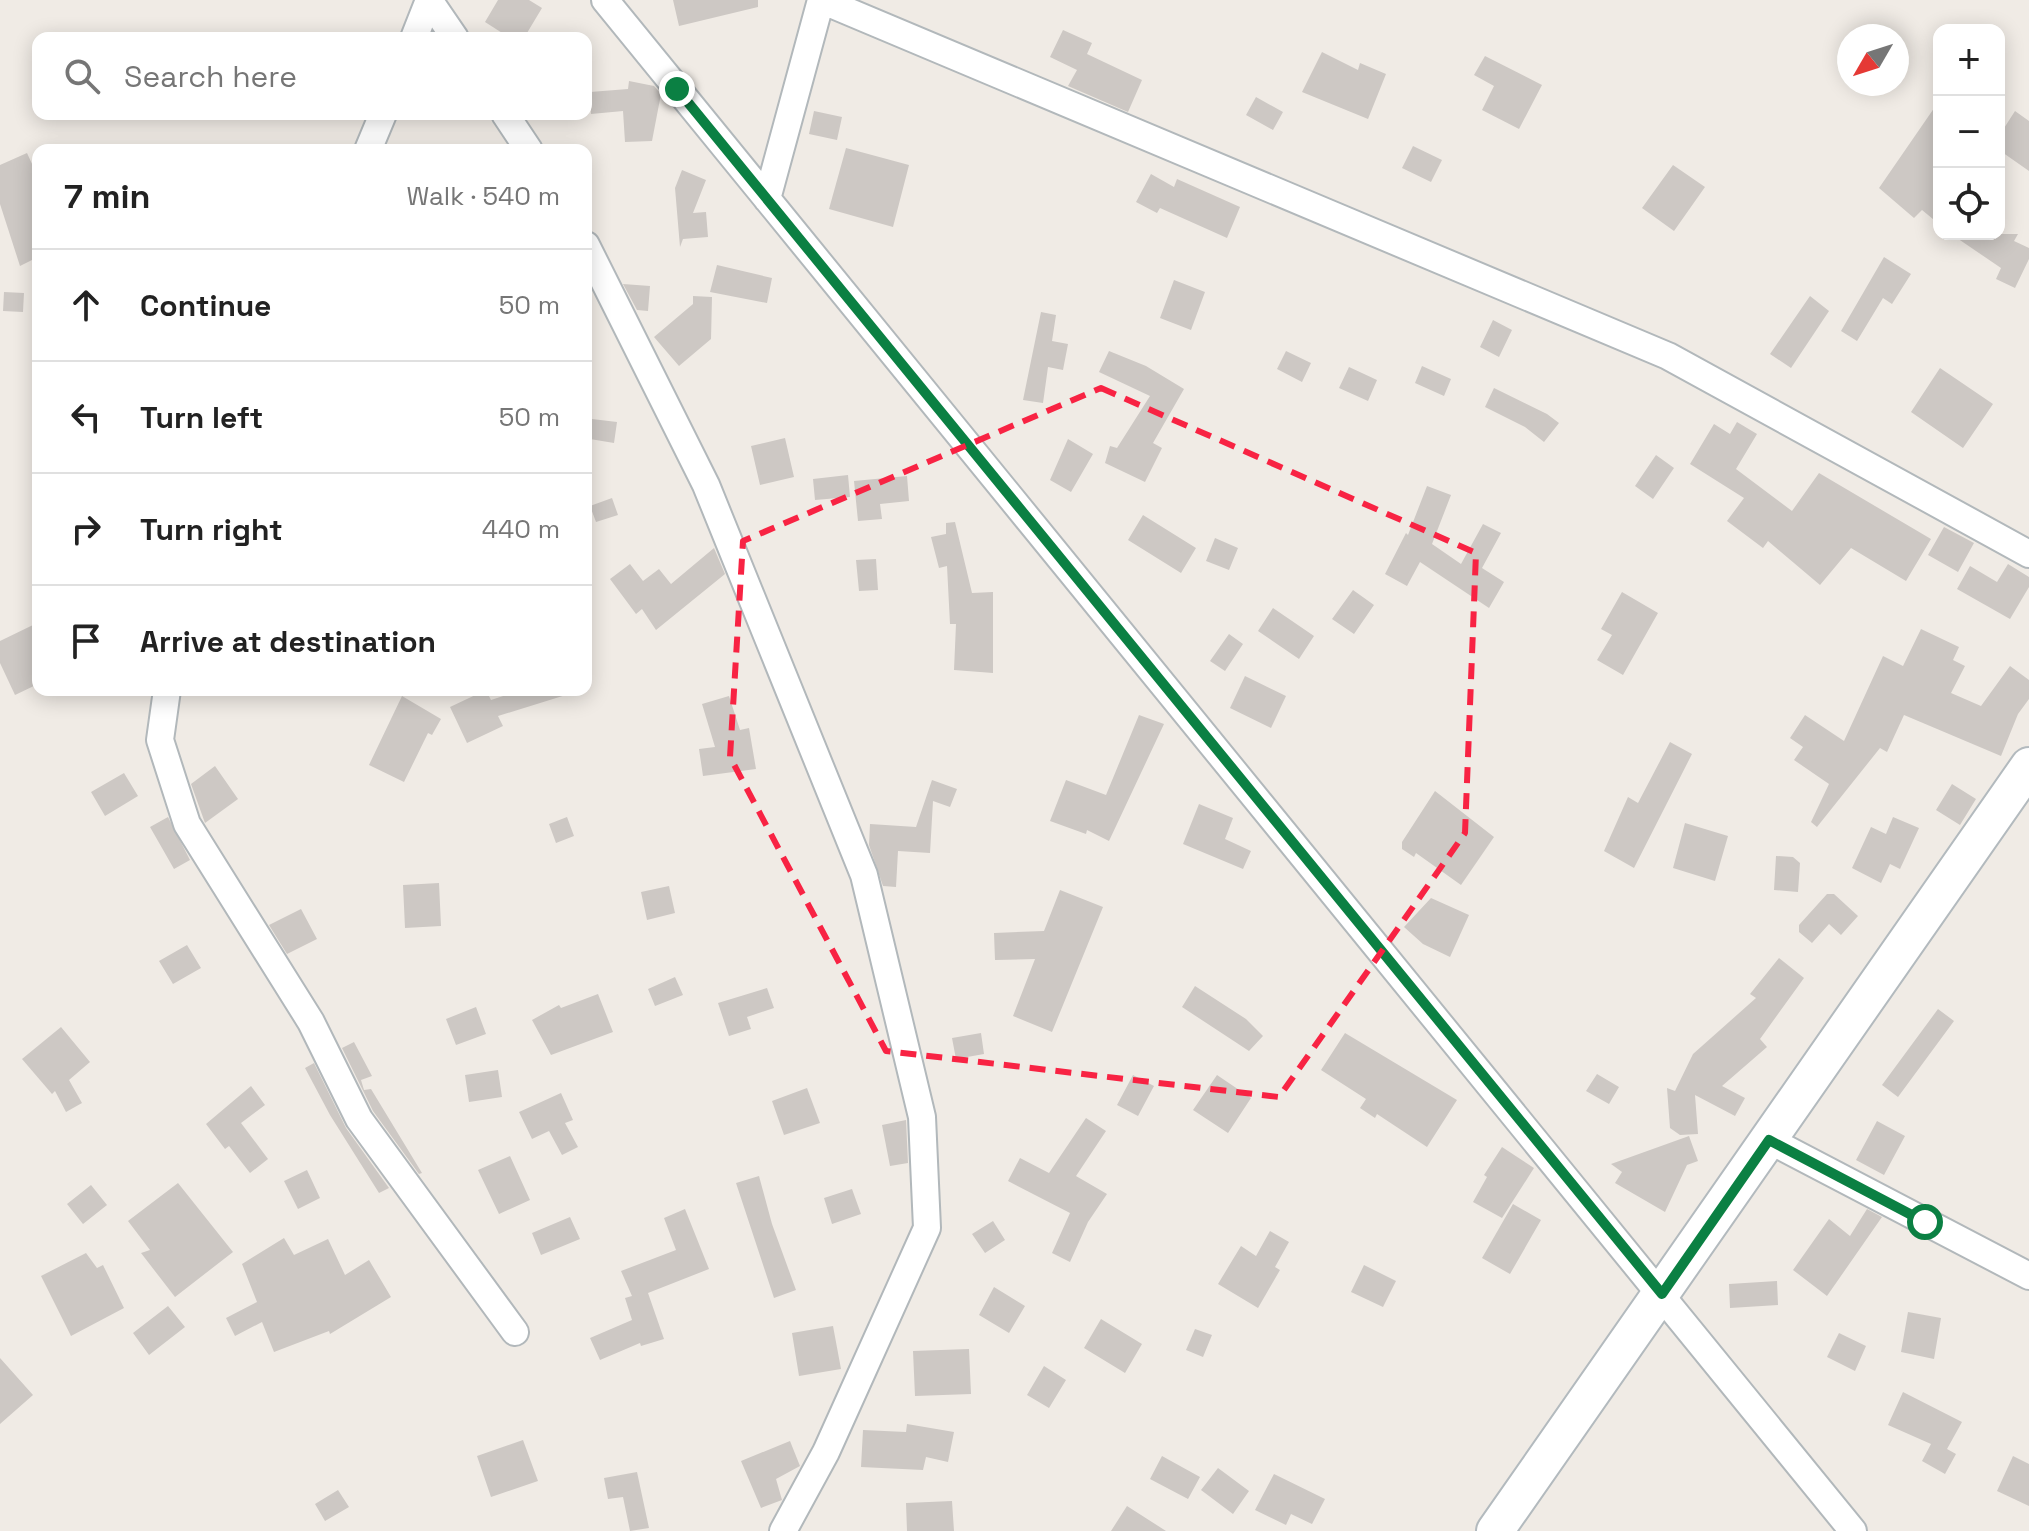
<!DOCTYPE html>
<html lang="en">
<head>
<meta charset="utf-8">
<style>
  :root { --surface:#fff; --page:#f2f2f2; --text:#222; --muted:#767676; --line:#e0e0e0 }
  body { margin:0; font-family:"Space Grotesk",sans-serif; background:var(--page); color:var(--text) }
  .controls { position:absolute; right:24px; top:24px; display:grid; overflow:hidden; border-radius:16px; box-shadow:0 4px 20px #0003 }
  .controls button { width:72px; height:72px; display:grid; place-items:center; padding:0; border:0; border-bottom:2px solid var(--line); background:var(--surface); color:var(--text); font:40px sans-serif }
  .compass { position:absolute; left:1837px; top:24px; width:72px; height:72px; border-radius:50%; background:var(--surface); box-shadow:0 4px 20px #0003; rotate:231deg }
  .stop { position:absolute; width:24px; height:24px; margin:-18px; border:6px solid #0b8043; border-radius:50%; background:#fff }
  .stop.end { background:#0b8043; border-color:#fff; box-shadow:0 2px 8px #0008 }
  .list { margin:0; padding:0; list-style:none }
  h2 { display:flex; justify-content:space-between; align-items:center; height:104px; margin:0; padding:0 32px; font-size:34px }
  h2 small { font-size:26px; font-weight:400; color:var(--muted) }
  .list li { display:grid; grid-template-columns:52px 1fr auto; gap:24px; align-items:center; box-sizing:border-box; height:112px; padding:0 32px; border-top:2px solid var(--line) }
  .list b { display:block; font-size:30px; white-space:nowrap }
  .list em { font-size:26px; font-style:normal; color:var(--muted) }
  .icon { flex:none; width:44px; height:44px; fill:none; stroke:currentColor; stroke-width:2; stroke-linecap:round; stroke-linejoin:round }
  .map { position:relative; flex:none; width:2029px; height:1531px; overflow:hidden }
  .search { position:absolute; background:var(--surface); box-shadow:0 4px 20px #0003; left:32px; top:32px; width:560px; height:88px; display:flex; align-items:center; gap:20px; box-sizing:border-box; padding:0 28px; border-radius:16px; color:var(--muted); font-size:30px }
  .panel { position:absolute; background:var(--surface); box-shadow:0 4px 20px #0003; left:32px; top:144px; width:560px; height:552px; border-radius:16px }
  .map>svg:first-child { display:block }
  .building { fill:#cdc8c4 }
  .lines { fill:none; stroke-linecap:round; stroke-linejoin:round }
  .street-casing { stroke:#b2b8bb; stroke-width:30 }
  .secondary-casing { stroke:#b3babe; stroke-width:40 }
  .street { stroke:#fff; stroke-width:26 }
  .secondary { stroke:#fff; stroke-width:36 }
  .route { stroke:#0b8043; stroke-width:10 }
  .marked { fill:none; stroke:#f82343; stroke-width:6; stroke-dasharray:16 10; stroke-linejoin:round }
</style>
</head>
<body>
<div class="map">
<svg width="2029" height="1531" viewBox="0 0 2029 1531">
  <rect width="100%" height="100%" fill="#f0ebe5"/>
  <path class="building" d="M 498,0 L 529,0 L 542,8 L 524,38 L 510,38 L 485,22 Z
    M 673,0 L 758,0 L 758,7 L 679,26 Z
    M 1063,30 L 1092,43 L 1087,54 L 1142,80 L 1128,112 L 1068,86 L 1077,70 L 1050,57 Z
    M 1322,52 L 1358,70 L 1360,63 L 1386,74 L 1368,119 L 1302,92 Z
    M 1485,56 L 1542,85 L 1519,129 L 1482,110 L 1494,86 L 1474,75 Z
    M 629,81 L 654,86 L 661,94 L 652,141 L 625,142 L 623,111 L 591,114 L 590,92 L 628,89 Z
    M 1256,97 L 1283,112 L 1273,130 L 1246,115 Z
    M 1939,101 L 1939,224 L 1922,210 L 1914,218 L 1879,188 Z
    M 814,111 L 842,117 L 837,140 L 809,134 Z
    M 2015,111 L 2029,121 L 2029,171 L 1999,150 L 1999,136 Z
    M 1413,146 L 1442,160 L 1431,182 L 1402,168 Z
    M 846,148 L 909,165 L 893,227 L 829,209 Z
    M 27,153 L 38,177 L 38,257 L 20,266 L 0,204 L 0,165 Z
    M 1673,165 L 1705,187 L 1674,231 L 1642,208 Z
    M 682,170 L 706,180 L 693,213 L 706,212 L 708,237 L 683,239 L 680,247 L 675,188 Z
    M 1151,174 L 1174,187 L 1177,179 L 1240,207 L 1227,238 L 1160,208 L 1157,213 L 1136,202 Z
    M 1951,234 L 2018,234 L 2014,241 L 2029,248 L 2029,259 L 2015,288 L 1996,279 L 2001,268 Z
    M 1884,257 L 1911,274 L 1892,304 L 1883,298 L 1857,341 L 1841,331 Z
    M 717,265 L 772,278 L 767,303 L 710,292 Z
    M 1174,280 L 1205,292 L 1191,330 L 1160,318 Z
    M 623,284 L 650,286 L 648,311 L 637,310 Z
    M 4,292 L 24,293 L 23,312 L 3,311 Z
    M 693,296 L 712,297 L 711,339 L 679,366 L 654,337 L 693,304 Z
    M 1810,296 L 1829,311 L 1791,368 L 1770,354 Z
    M 1041,312 L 1056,315 L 1052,341 L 1068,344 L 1063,370 L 1048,367 L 1043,403 L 1023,400 Z
    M 1493,320 L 1512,330 L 1499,357 L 1480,347 Z
    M 1109,351 L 1146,366 L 1184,389 L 1153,443 L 1162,448 L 1145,482 L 1105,463 L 1110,446 L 1117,448 L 1150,396 L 1099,372 Z
    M 1286,351 L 1311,363 L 1302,382 L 1277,369 Z
    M 1422,366 L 1451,379 L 1444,396 L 1415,383 Z
    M 1349,367 L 1377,380 L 1368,401 L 1339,388 Z
    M 1940,368 L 1993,404 L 1963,448 L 1911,412 Z
    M 1494,388 L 1547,414 L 1559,423 L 1544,442 L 1525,427 L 1485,407 Z
    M 592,419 L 617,422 L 614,443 L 590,439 Z
    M 1737,422 L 1757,434 L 1736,469 L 1792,511 L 1819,473 L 1931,539 L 1906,581 L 1851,548 L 1820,585 L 1768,541 L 1763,548 L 1727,521 L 1744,498 L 1690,464 L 1714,424 L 1730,434 Z
    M 785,438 L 794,477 L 760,485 L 751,446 Z
    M 1068,439 L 1093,454 L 1071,492 L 1050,480 Z
    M 1656,455 L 1674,468 L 1653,499 L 1635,486 Z
    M 848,475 L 850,497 L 815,500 L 813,479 Z
    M 907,476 L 909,501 L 880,504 L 882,519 L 858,521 L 854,481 Z
    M 1427,486 L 1451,495 L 1432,544 L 1461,564 L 1483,524 L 1501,533 L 1482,568 L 1504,582 L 1489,608 L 1420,562 L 1407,586 L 1385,574 L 1406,533 L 1408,535 Z
    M 612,498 L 618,515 L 596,522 L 590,506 Z
    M 1143,515 L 1196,548 L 1181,573 L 1128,540 Z
    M 955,522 L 972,593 L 993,592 L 993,673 L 954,670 L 956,624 L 950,624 L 947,566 L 939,568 L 931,537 L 946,534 L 946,523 Z
    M 1944,527 L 1974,543 L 1958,572 L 1928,555 Z
    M 1215,538 L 1238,548 L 1229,570 L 1206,561 Z
    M 714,548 L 725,574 L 656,630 L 642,609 L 636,614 L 610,579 L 630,564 L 643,581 L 659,569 L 671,584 Z
    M 876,559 L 878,590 L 859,591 L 856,560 Z
    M 2008,564 L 2029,577 L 2029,587 L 2010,619 L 1957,589 L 1970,566 L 1997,582 Z
    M 1353,590 L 1374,605 L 1354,634 L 1332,619 Z
    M 1622,592 L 1658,613 L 1623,675 L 1597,660 L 1612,635 L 1601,629 Z
    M 1273,608 L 1314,636 L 1299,659 L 1258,631 Z
    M 33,625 L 38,636 L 38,684 L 15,695 L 0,663 L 0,641 Z
    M 1921,629 L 1959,647 L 1953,660 L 1965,666 L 1951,693 L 1981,706 L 2010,666 L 2029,680 L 2029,699 L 2018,714 L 2001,756 L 1904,715 L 1887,752 L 1880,748 L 1817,827 L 1811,822 L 1829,784 L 1794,760 L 1803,747 L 1790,738 L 1805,715 L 1844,741 L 1883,656 L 1903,666 Z
    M 1229,634 L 1243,644 L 1225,671 L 1210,661 Z
    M 1245,676 L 1286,696 L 1271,728 L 1230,708 Z
    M 486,690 L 491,700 L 522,690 L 568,690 L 569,694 L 498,716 L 503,726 L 467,743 L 450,707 Z
    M 402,696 L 441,719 L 432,735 L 428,733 L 404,782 L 369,765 Z
    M 729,696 L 740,730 L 749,728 L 756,769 L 703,776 L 699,749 L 715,747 L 702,704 Z
    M 1139,715 L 1164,724 L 1109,841 L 1087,830 L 1086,834 L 1050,821 L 1066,780 L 1106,795 Z
    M 1670,742 L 1692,754 L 1634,868 L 1604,851 L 1628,797 L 1638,803 Z
    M 215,766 L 238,799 L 205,823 L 191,784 Z
    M 124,773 L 138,796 L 105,816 L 91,792 Z
    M 932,780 L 957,789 L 950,807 L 933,801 L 930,853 L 898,851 L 896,887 L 883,886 L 869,845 L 870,824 L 916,827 Z
    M 1952,784 L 1976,799 L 1960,825 L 1936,810 Z
    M 1435,791 L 1494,837 L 1461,885 L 1416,853 L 1414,857 L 1402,849 L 1402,842 Z
    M 1199,804 L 1233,818 L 1225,839 L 1251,851 L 1243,869 L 1183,844 Z
    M 168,817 L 190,860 L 174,869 L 150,827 Z
    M 567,817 L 574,836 L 556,843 L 549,824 Z
    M 1893,817 L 1919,828 L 1900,869 L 1890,864 L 1881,883 L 1852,868 L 1871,827 L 1886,834 Z
    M 1685,823 L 1728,836 L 1715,881 L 1673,868 Z
    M 1776,856 L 1793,857 L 1800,863 L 1798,892 L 1774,890 Z
    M 439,883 L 441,926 L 405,928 L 403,885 Z
    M 669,886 L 675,913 L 647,920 L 641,892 Z
    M 1060,890 L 1103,907 L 1052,1032 L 1013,1016 L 1035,959 L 995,960 L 994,933 L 1044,931 Z
    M 1827,894 L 1834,894 L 1858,916 L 1841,935 L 1829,924 L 1812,943 L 1799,932 L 1799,925 Z
    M 1431,898 L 1469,915 L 1450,957 L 1423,944 L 1404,927 Z
    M 301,909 L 317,939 L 287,954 L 269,925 Z
    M 187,945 L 201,968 L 173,984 L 159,961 Z
    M 1779,958 L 1804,978 L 1760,1039 L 1767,1047 L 1722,1086 L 1745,1098 L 1735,1116 L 1695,1095 L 1698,1134 L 1680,1135 L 1670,1128 L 1667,1088 L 1675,1091 L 1693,1054 L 1756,998 L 1750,994 Z
    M 675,977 L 683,995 L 655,1006 L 648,989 Z
    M 1195,986 L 1246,1019 L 1263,1036 L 1249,1051 L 1182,1007 Z
    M 767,988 L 774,1008 L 747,1017 L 751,1029 L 729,1036 L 718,1003 Z
    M 598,994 L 613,1032 L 551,1055 L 532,1020 L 559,1005 L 561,1008 Z
    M 476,1007 L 486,1034 L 456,1045 L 446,1019 Z
    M 1938,1009 L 1954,1021 L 1898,1097 L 1882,1085 Z
    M 61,1027 L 90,1062 L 69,1080 L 82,1103 L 66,1112 L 55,1091 L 52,1094 L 22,1059 Z
    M 981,1033 L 984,1054 L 956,1059 L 952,1038 Z
    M 1345,1033 L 1457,1100 L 1427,1147 L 1377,1114 L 1375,1118 L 1360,1108 L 1366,1099 L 1321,1070 Z
    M 354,1042 L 372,1076 L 361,1080 L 364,1090 L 371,1089 L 422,1173 L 419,1174 L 373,1111 L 342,1048 Z
    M 314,1063 L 346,1128 L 389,1188 L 379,1193 L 330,1115 L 305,1068 Z
    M 498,1070 L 502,1097 L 469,1102 L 465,1075 Z
    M 1597,1074 L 1619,1087 L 1609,1104 L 1586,1091 Z
    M 1133,1075 L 1154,1086 L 1138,1116 L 1117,1105 Z
    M 1217,1075 L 1251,1098 L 1228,1133 L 1193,1110 Z
    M 251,1086 L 265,1105 L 241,1123 L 268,1159 L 250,1173 L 229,1146 L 225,1149 L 206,1124 Z
    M 807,1088 L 820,1123 L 784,1135 L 772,1101 Z
    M 561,1093 L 573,1120 L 565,1123 L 578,1147 L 562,1155 L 549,1131 L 532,1139 L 519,1112 Z
    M 1086,1118 L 1106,1131 L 1076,1176 L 1107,1194 L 1088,1222 L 1070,1262 L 1052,1253 L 1070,1213 L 1008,1181 L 1020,1158 L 1049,1173 Z
    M 906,1120 L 908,1163 L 890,1166 L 882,1125 Z
    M 1877,1121 L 1905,1136 L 1884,1175 L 1856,1160 Z
    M 1689,1136 L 1698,1161 L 1687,1165 L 1665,1212 L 1615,1183 L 1622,1172 L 1611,1164 Z
    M 1502,1147 L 1534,1168 L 1502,1218 L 1473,1202 L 1487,1177 L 1484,1175 Z
    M 510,1156 L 530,1200 L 499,1214 L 478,1170 Z
    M 307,1170 L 320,1198 L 298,1209 L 284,1181 Z
    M 759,1176 L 772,1224 L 796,1290 L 774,1298 L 736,1183 Z
    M 178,1183 L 233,1252 L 175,1297 L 141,1253 L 150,1250 L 128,1221 Z
    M 91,1185 L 107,1205 L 83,1224 L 67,1204 Z
    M 852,1189 L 861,1214 L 832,1224 L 824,1198 Z
    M 1513,1204 L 1541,1220 L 1510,1274 L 1482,1258 Z
    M 685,1209 L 709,1269 L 648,1293 L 664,1339 L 641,1346 L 640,1343 L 600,1360 L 590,1338 L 632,1320 L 625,1298 L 632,1296 L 621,1271 L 676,1250 L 664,1218 Z
    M 1867,1209 L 1882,1217 L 1827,1296 L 1793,1270 L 1829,1219 L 1850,1236 Z
    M 570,1217 L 580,1239 L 541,1255 L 532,1233 Z
    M 993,1221 L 1005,1240 L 985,1253 L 972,1234 Z
    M 1270,1231 L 1289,1242 L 1275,1267 L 1280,1270 L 1258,1308 L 1218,1284 L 1241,1246 L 1256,1256 Z
    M 284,1238 L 294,1255 L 328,1239 L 345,1275 L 369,1260 L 391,1297 L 330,1334 L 329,1331 L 274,1352 L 262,1322 L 235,1336 L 226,1318 L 257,1302 L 242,1264 Z
    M 86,1253 L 97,1268 L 103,1265 L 124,1308 L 71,1336 L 41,1276 Z
    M 1364,1265 L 1396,1281 L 1383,1307 L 1351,1292 Z
    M 1777,1281 L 1778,1305 L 1730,1308 L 1729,1284 Z
    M 994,1287 L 1025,1306 L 1009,1333 L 979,1315 Z
    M 168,1306 L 185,1327 L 149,1355 L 133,1333 Z
    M 1908,1312 L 1941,1318 L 1934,1359 L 1901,1352 Z
    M 1101,1319 L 1142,1344 L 1125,1373 L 1084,1348 Z
    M 833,1326 L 841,1369 L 799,1376 L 792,1333 Z
    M 1195,1329 L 1212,1335 L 1203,1357 L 1186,1350 Z
    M 1839,1333 L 1866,1346 L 1855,1371 L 1827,1357 Z
    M 969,1349 L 971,1394 L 915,1396 L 913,1351 Z
    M 0,1358 L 33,1395 L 0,1424 Z
    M 1044,1366 L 1066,1380 L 1049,1408 L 1027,1395 Z
    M 1903,1392 L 1962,1422 L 1947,1449 L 1956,1454 L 1945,1474 L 1922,1461 L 1931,1444 L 1888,1425 Z
    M 907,1424 L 954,1432 L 948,1462 L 926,1457 L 923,1470 L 861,1467 L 863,1430 L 906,1432 Z
    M 523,1440 L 538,1481 L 491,1497 L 477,1456 Z
    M 790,1441 L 800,1466 L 776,1479 L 782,1500 L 761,1508 L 741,1461 Z
    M 1162,1456 L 1200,1477 L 1188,1499 L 1150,1479 Z
    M 2013,1456 L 2029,1464 L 2029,1506 L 1997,1491 Z
    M 1218,1468 L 1249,1491 L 1233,1514 L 1201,1490 Z
    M 637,1472 L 649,1528 L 630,1531 L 623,1497 L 608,1499 L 604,1478 Z
    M 1274,1474 L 1325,1499 L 1312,1524 L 1291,1514 L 1286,1525 L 1255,1510 Z
    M 338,1490 L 349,1507 L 325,1521 L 315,1504 Z
    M 952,1501 L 954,1531 L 907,1531 L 906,1503 Z
    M 1127,1506 L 1166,1531 L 1111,1531 Z"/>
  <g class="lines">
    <g class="street-casing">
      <path id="street" d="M 429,0 L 455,38
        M 605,0 L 1853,1531
        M 414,38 L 429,0
        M 505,114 L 529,150
        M 368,150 L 383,114
        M 767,199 L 821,0 L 1668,356 L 2029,554
        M 586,245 L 706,485 L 864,875 L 922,1117 L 927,1228 L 826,1452 L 783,1531
        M 167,690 L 160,740 L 187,824 L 311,1022 L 359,1119 L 515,1332
        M 1769,1140 L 2029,1276"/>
    </g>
    <g class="secondary-casing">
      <path id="secondary" d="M 1495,1531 L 2029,766"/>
    </g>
    <use href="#street" class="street"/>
    <use href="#secondary" class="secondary"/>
  </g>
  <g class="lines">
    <path class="route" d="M 677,89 L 1662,1294 L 1769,1140 L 1925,1222"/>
  </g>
  <path class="marked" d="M 1101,388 L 1476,553 L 1465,833 L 1279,1097 L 886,1051 L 730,757 L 743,541 Z"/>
</svg>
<div class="controls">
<button>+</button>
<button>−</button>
<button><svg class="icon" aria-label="locate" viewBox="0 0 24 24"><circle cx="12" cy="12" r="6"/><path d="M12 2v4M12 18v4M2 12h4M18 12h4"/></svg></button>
</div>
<svg class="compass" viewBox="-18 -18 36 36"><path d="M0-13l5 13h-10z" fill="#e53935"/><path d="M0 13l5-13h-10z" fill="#767676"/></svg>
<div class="stop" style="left:1925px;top:1222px"></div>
<div class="stop end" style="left:677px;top:89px"></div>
<div class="search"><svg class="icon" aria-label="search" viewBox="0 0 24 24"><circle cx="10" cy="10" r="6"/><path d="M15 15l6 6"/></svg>Search here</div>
<section class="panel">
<h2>7 min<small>Walk · 540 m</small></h2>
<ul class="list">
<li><svg class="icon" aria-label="ahead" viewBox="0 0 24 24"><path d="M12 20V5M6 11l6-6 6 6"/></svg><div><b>Continue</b></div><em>50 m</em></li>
<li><svg class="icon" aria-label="left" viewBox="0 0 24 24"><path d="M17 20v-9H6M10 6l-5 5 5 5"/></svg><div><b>Turn left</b></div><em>50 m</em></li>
<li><svg class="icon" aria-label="right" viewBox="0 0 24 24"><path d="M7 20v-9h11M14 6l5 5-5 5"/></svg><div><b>Turn right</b></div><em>440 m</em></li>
<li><svg class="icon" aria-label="arrive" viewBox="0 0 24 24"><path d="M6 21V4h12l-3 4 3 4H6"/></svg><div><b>Arrive at destination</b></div></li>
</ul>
</section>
</div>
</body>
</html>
